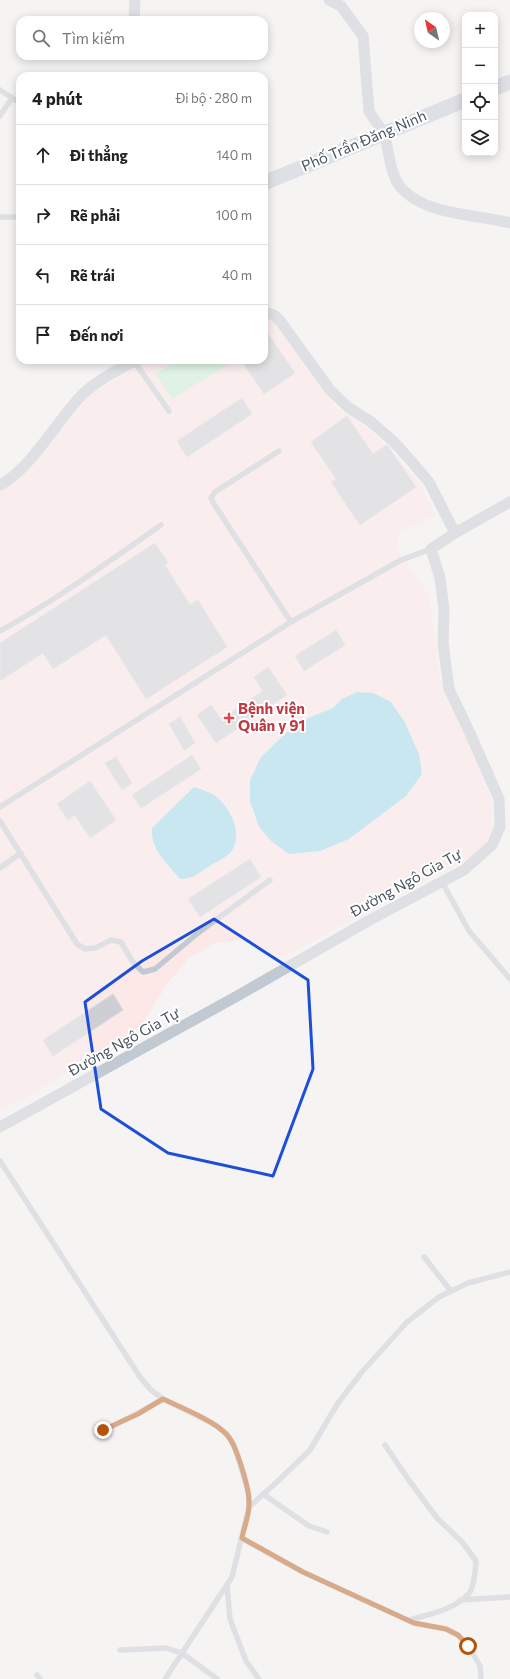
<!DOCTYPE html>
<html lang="vi">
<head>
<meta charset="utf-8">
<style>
  :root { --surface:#fff; --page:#f2f2f2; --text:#222; --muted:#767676; --line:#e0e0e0 }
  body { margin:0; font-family:Commissioner,sans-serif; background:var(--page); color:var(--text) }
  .controls { position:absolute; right:12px; top:12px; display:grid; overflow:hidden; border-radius:8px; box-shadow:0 2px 10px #0003 }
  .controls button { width:36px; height:36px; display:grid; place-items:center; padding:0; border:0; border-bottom:1px solid var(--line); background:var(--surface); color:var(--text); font:20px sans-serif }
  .compass { position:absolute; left:414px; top:12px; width:36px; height:36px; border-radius:50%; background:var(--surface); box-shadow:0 2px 10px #0003; rotate:326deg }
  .stop { position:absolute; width:12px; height:12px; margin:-9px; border:3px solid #b45309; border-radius:50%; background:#fff }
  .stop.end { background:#b45309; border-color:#fff; box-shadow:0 1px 4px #0008 }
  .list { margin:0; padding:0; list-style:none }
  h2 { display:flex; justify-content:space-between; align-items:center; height:52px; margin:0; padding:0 16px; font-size:17px }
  h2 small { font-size:13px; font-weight:400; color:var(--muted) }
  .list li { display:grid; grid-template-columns:26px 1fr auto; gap:12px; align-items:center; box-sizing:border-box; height:60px; padding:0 16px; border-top:1px solid var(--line) }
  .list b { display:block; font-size:15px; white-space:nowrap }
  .list em { font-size:13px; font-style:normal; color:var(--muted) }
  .icon { flex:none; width:22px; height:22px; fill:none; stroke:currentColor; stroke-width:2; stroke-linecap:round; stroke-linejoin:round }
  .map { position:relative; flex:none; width:510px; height:1679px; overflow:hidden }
  .search { position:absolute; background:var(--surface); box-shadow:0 2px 10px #0003; left:16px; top:16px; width:252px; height:44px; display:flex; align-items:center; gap:10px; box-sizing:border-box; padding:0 14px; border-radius:12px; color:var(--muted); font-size:15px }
  .panel { position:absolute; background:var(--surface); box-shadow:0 2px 10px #0003; left:16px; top:72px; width:252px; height:292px; border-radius:12px }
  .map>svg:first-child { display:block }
  .medical { fill:#fce8e6 }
  .green { fill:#c3f1d5 }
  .water { fill:#90daee }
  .building { fill:#cdcfd5; stroke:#d7d9de }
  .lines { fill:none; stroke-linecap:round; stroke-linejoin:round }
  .lane { stroke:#c1cad2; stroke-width:5.5 }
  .street { stroke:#c1cad2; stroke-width:11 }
  .secondary { stroke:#c1cbd6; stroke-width:15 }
  .route { stroke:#b45309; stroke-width:5 }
  .marked { fill:none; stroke:#1d4ed8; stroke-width:3; stroke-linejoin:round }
  .health-dot { fill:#e0444e; stroke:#fff; stroke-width:1.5 }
  .labels { text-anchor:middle; stroke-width:4; stroke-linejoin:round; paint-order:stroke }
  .street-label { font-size:15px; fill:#4a5661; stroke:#fff }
  .health-label { font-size:15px; font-weight:bold; fill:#be3a42; stroke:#fff; text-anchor:start }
</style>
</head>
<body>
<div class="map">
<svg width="510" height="1679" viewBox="0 0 510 1679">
  <rect width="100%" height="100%" fill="#f5f3f3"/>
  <path class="medical" d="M 272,319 L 336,408 L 366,426 L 387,447 L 418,481 L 436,515 L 399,533 L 396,546 L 429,596 L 440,678 L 475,757 L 492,801 L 493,826 L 488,842 L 470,858 L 281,958 L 264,949 L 239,940 L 214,943 L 188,959 L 167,984 L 151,1010 L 133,1037 L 0,1111 L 0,490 L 14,483 L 94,390 L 152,360 L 264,360 L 264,320 Z"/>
  <path class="green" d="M 178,360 L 229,360 L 230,363 L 172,399 L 156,374 Z"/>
  <path class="water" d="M 357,692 L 373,693 L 391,702 L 404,721 L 419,754 L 422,774 L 406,796 L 349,839 L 320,851 L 289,854 L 271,841 L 259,827 L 250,801 L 250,780 L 261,757 L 287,732 L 308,718 L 333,708 L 342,699 Z
    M 194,787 C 203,790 213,793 219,799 C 232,812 243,835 231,852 C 226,858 214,863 208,867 C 198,874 192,879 180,879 C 167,863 150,849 152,828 Z"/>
  <path class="building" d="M 264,328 L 295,373 L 264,394 L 241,360 L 264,360 Z
    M 242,398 L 252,414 L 187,457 L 177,441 Z
    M 347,416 L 373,454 L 386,445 L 388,446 L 416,487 L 360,525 L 331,482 L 336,479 L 311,442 Z
    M 155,543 L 168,563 L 165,565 L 190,605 L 198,600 L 227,647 L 146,699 L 106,635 L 53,669 L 43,653 L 0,681 L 0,643 Z
    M 336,630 L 345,645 L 304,671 L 295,656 Z
    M 268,667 L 287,695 L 216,743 L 197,715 L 211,705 L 221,719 L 263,691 L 254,677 Z
    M 180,717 L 195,743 L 184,750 L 169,724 Z
    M 192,755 L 201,769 L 141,808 L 132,795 Z
    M 116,757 L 132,783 L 122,790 L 105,763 Z
    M 90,781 L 116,820 L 90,838 L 75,815 L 68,820 L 57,804 Z
    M 250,859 L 261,877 L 200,917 L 188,899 Z
    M 113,994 L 123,1010 L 53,1056 L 43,1040 Z"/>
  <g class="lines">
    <path class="lane" d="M 0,90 L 20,103
      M 0,116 L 12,98
      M 0,217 L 20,217
      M 134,361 L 169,411
      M 279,451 L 215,492 L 211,498 L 214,504 L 291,622
      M 0,631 C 56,600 108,562 161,525
      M 0,807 L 291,622 L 401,560 L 431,549
      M 0,821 L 77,944 L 85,949 L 95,948 L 111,940 L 121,942 L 132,961 L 143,972 L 155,969 L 198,933 L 270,880
      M 0,868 L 21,853
      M 442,882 L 469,931 L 510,979
      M 0,1161 L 140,1377 L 151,1390 L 163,1399 L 216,1425 L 227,1434 L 234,1445 L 249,1494 L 249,1507 L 232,1577 L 165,1679
      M 424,1257 L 451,1291
      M 103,1431 L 138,1413 L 163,1399
      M 385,1445 L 408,1479 L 437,1518 L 462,1542 L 476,1561 C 475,1571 475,1583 470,1592 C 458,1609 427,1615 409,1620
      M 263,1494 L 309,1526 L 327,1532
      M 249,1507 L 278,1481 L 310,1450 L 338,1403 L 362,1372 L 407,1322 L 439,1297 L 468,1283 L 510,1272
      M 241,1538 L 303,1572 L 414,1623 L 446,1629 L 458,1635 L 468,1645 L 480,1666 L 481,1679
      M 227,1586 L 230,1619 L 246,1661 L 259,1679
      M 460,1600 L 510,1597
      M 120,1650 L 166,1648 L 182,1653 L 217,1679
      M 37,1675 L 40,1679"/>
    <path class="street" d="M 329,0 L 341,6 L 363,36 L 369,111 C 373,119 381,127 384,134 C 389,149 389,168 397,182 C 417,215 476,214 510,223
      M 134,20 L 135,0
      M 264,312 L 274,315 L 281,322 L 330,390 L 349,408 L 370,421 L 394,442 L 412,462 L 429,482 L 455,533
      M 0,485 C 28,472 58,420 80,397 C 95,381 117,370 137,360
      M 0,1127 L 239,995 L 368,921 L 464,870 L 492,845 L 500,827 L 499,799 L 470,733 L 449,689 L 443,643 L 444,609 L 440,578 L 431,549 L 455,533 L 510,502"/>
    <path class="secondary" d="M 495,88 L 510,82
      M 264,183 L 465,100"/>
  </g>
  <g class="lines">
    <path class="route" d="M 103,1430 L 138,1414 L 163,1399 C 180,1407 215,1421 227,1435 C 237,1446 250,1490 249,1505 C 249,1516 244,1527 242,1538 L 303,1572 L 414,1623 L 446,1629 L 458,1635 L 468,1646"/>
  </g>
  <path d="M0 0H510V1679H0ZM 214,919 L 308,980 L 313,1069 L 273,1176 L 168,1153 L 101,1109 L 85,1002 L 142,961 Z" fill="#f5f3f3" fill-opacity=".55" fill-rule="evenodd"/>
  <path class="marked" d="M 214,919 L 308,980 L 313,1069 L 273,1176 L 168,1153 L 101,1109 L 85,1002 L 142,961 Z"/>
  <path class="health-dot" d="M227 712h4v4h4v4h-4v4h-4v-4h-4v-4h4z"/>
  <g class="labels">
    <g class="street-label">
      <text transform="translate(364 141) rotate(-23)" y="5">Phố Trần Đăng Ninh</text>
      <text transform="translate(406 883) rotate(-29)" y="5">Đường Ngô Gia Tự</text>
      <text transform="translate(124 1042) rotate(-29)" y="5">Đường Ngô Gia Tự</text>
    </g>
    <g class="health-label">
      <text x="238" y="714">Bệnh viện<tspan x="238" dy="17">Quân y 91</tspan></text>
    </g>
  </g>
</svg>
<div class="controls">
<button>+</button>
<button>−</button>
<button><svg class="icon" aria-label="locate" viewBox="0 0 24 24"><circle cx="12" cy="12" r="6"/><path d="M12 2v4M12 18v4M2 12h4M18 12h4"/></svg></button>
<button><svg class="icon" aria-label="layers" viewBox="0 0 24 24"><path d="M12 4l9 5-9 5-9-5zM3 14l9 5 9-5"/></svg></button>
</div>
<svg class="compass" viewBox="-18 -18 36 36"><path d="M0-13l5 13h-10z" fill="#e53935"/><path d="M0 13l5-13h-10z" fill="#767676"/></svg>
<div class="stop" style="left:468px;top:1646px"></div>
<div class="stop end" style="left:103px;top:1430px"></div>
<div class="search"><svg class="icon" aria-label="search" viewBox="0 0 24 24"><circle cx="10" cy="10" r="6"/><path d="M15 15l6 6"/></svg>Tìm kiếm</div>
<section class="panel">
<h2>4 phút<small>Đi bộ · 280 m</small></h2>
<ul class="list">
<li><svg class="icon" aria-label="ahead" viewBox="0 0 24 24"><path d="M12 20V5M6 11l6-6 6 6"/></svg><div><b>Đi thẳng</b></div><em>140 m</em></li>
<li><svg class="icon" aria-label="right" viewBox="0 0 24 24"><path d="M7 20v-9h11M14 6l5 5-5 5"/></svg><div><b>Rẽ phải</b></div><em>100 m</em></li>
<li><svg class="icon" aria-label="left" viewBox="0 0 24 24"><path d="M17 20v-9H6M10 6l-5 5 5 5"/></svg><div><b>Rẽ trái</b></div><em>40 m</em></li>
<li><svg class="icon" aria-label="arrive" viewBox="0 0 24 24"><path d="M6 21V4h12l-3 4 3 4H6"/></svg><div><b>Đến nơi</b></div></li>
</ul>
</section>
</div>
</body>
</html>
